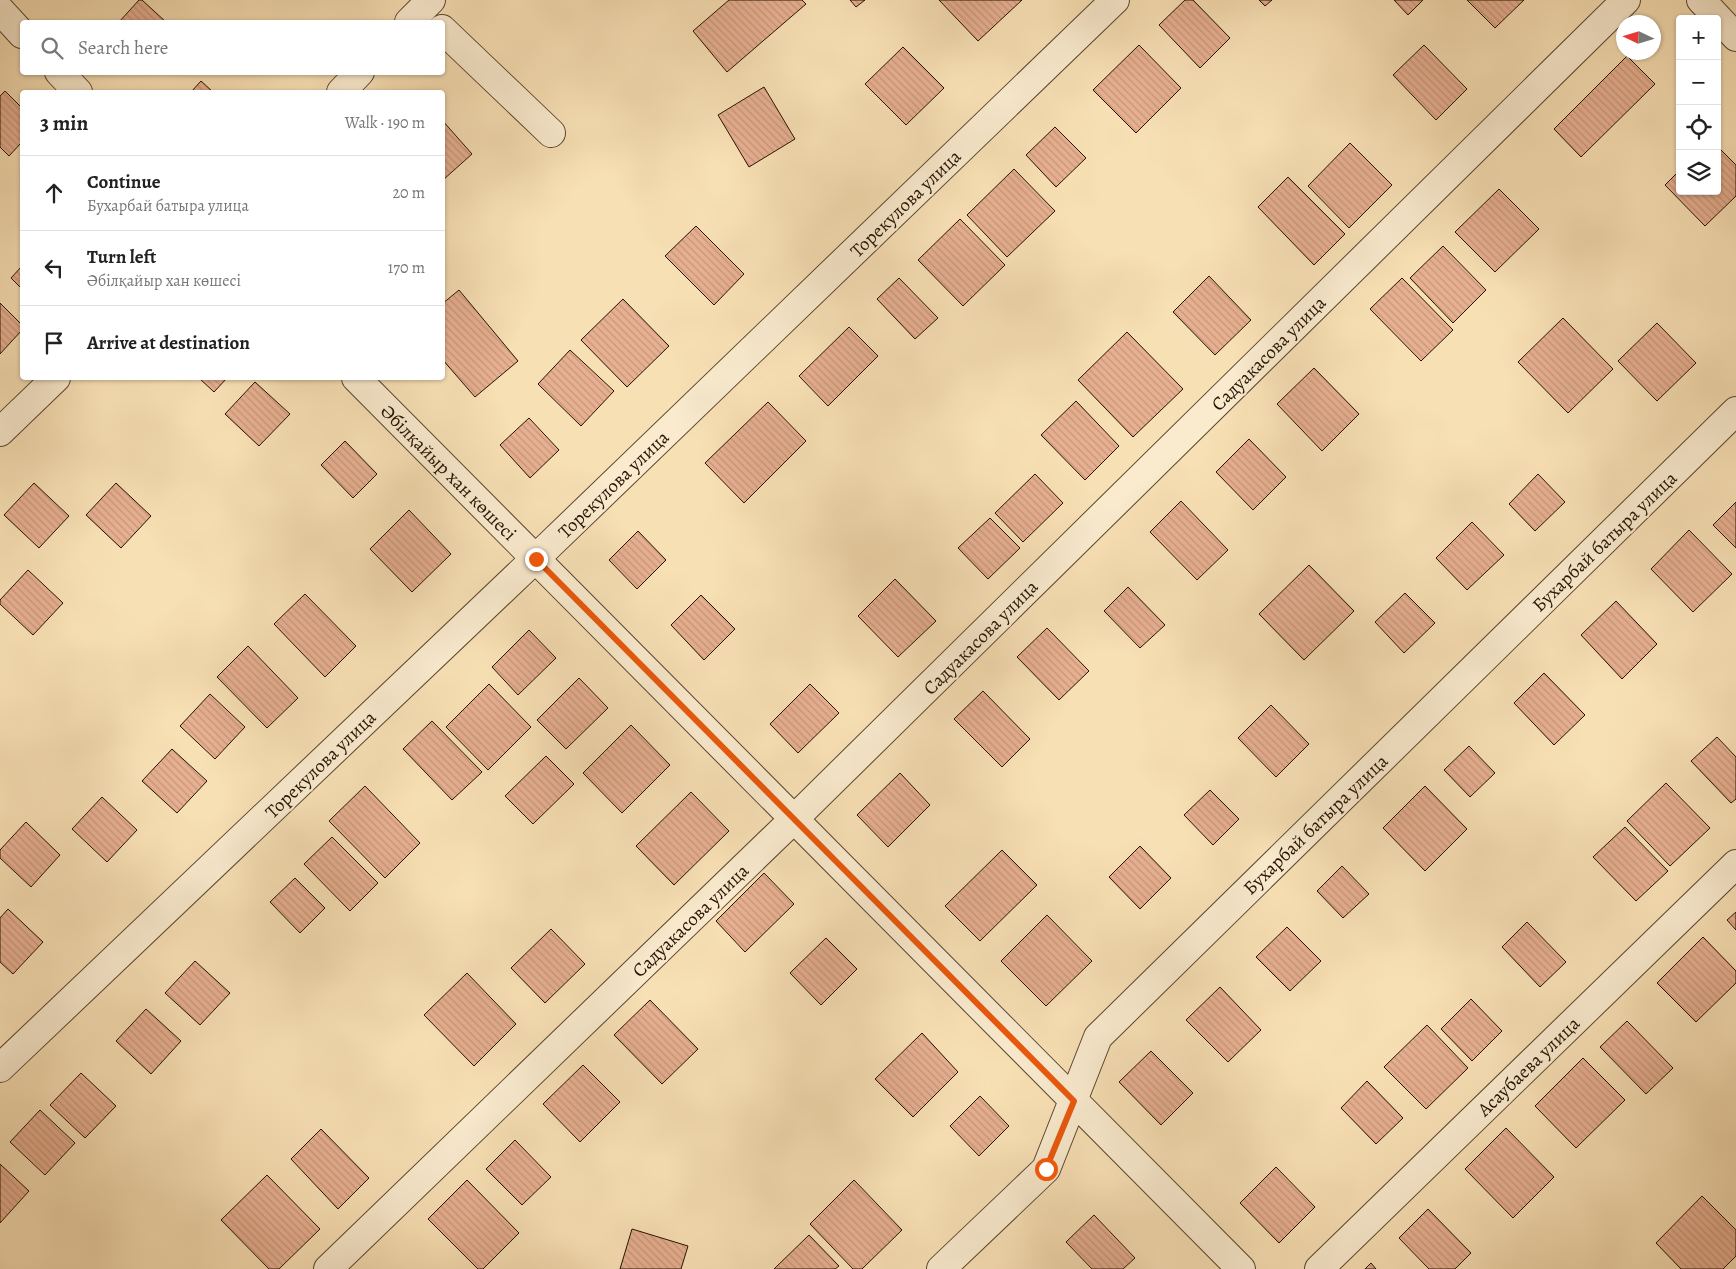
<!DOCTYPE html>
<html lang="en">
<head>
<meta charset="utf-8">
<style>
  :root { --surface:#fff; --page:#f2f2f2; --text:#222; --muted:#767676; --line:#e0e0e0 }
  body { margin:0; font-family:Alegreya,serif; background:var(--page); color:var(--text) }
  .controls { position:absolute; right:15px; top:15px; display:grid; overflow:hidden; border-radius:5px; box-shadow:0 1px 4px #0004 }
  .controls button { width:45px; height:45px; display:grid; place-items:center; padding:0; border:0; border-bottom:1px solid var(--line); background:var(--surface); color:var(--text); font:25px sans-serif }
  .compass { position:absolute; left:1616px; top:15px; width:45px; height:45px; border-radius:50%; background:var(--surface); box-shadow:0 1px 4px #0004; rotate:274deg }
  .stop { position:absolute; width:15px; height:15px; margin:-11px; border:4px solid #ea580c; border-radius:50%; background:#fff }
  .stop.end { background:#ea580c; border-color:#fff; box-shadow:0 1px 5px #0008 }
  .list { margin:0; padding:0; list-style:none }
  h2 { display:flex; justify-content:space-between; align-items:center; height:65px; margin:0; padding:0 20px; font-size:21px }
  h2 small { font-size:16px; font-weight:400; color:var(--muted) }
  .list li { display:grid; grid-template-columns:32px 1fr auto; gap:15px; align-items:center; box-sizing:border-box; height:75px; padding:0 20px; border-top:1px solid var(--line) }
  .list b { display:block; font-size:19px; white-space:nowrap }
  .list p { margin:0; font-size:16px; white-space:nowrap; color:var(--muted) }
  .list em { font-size:16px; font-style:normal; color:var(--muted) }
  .icon { flex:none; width:28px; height:28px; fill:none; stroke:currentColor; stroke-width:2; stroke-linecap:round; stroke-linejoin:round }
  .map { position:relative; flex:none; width:1736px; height:1269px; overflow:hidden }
  .search { position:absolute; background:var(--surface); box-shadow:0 1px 4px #0004; left:20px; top:20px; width:425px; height:55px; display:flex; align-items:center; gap:12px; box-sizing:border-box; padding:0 18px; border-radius:5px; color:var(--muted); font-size:19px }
  .panel { position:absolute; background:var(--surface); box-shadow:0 1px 4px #0004; left:20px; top:90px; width:425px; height:290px; border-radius:5px }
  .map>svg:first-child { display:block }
  .building { fill:url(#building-back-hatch); stroke:#251200 }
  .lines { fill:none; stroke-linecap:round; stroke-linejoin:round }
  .minor-casing { stroke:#5a462d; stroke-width:30 }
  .minor { stroke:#faebcf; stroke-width:28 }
  .route { stroke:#ea580c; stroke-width:6 }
  .labels { text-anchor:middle; stroke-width:4.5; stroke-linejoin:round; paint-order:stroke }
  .street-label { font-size:19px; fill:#251200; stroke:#faebcf }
</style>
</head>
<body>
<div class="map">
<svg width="1736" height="1269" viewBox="0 0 1736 1269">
  <defs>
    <pattern id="building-back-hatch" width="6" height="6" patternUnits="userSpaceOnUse" patternTransform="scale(1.25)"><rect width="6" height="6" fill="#e7b091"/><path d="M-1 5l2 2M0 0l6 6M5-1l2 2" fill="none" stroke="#c6967b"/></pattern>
  </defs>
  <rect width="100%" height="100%" fill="#f8e0b5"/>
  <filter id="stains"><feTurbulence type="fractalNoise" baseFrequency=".004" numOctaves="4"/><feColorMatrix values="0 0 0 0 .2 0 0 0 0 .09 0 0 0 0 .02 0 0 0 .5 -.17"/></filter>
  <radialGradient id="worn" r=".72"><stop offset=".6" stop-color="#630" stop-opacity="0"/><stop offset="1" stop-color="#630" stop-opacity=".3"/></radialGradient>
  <path class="building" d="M 139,0 L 142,0 L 166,22 L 119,22 Z
    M 729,0 L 802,0 L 806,4 L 727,72 L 693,31 Z
    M 850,0 L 865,0 L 856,7 Z
    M 939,0 L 1022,0 L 978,41 Z
    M 1185,0 L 1193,0 L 1230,38 L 1200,68 L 1159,25 Z
    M 1259,0 L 1272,0 L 1265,6 Z
    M 1394,0 L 1423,0 L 1408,15 Z
    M 1467,0 L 1524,0 L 1495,28 Z
    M 1139,45 L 1181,88 L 1136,133 L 1093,90 Z
    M 1424,45 L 1467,89 L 1436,120 L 1393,75 Z
    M 903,47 L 944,88 L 906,125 L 865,84 Z
    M 1627,56 L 1655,84 L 1581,157 L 1554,129 Z
    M 201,81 L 213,92 L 191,92 Z
    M 764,87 L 795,139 L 749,167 L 718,115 Z
    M 5,91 L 22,108 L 22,142 L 9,156 L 0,147 L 0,96 Z
    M 442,120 L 472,154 L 443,180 L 442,179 Z
    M 1055,127 L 1086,158 L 1056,187 L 1026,155 Z
    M 1350,143 L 1392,185 L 1349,228 L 1308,186 Z
    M 1717,146 L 1736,165 L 1736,196 L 1705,226 L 1665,185 L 1680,170 L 1680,191 L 1717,191 Z
    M 1014,169 L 1055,211 L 1007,257 L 967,215 Z
    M 1288,177 L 1345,234 L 1314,265 L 1258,207 Z
    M 1499,189 L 1539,229 L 1495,272 L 1455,232 Z
    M 960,219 L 1005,265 L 963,306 L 918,260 Z
    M 696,226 L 744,274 L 714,305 L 665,256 Z
    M 1443,246 L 1486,290 L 1453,323 L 1410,278 Z
    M 22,266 L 22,289 L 11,278 Z
    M 1209,276 L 1251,320 L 1215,355 L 1173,312 Z
    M 899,278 L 938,318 L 915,339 L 877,299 Z
    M 1402,278 L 1453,330 L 1421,361 L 1370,309 Z
    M 459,290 L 518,361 L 475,397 L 442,359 L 442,304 Z
    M 623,299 L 669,346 L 627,387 L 581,340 Z
    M 0,303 L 22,325 L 22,330 L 0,354 Z
    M 1563,318 L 1613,369 L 1568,413 L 1518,362 Z
    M 1657,323 L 1696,363 L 1657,401 L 1618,361 Z
    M 849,327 L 878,356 L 828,406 L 799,376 Z
    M 1127,332 L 1183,389 L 1133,437 L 1078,380 Z
    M 570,350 L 614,391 L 581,426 L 538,384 Z
    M 1314,368 L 1359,414 L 1322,451 L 1277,404 Z
    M 199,378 L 227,378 L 214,392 Z
    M 255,382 L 290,414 L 259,446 L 225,414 Z
    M 1076,401 L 1119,446 L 1085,480 L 1041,435 Z
    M 768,402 L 806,441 L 744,503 L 705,463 Z
    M 529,418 L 559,450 L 530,478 L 500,445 Z
    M 1249,439 L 1286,477 L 1253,510 L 1216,472 Z
    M 345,441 L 377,474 L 353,498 L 321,465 Z
    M 1035,474 L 1063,503 L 1023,542 L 995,513 Z
    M 1538,474 L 1565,502 L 1535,531 L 1509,504 Z
    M 34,483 L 69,516 L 39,548 L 4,515 Z
    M 116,483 L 151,516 L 121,548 L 86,515 Z
    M 1181,501 L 1228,550 L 1197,580 L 1150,532 Z
    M 1736,502 L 1736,548 L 1713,525 Z
    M 409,510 L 451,554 L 412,592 L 370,549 Z
    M 990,518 L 1020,548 L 988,579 L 958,548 Z
    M 1472,522 L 1504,555 L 1467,590 L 1436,558 Z
    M 1689,530 L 1732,574 L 1693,612 L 1651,569 Z
    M 638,531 L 666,560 L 637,589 L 609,560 Z
    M 1309,565 L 1354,611 L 1304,660 L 1259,614 Z
    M 28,570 L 63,603 L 33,635 L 0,604 L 0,600 Z
    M 895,579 L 936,621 L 898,657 L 858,616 Z
    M 1128,587 L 1165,625 L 1140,648 L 1104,611 Z
    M 1405,593 L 1435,623 L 1404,653 L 1375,622 Z
    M 305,594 L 356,646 L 325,677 L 274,624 Z
    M 701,595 L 735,629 L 704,660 L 671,625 Z
    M 1616,601 L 1657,644 L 1622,679 L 1581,635 Z
    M 1047,628 L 1089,671 L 1059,700 L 1017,657 Z
    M 529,630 L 556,658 L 518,695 L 492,667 Z
    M 248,646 L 298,698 L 267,728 L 217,677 Z
    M 1544,673 L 1585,715 L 1554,745 L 1514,703 Z
    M 579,678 L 608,708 L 566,749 L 537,720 Z
    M 489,684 L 531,727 L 488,770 L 446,727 Z
    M 810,684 L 839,713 L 798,753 L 770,724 Z
    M 983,691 L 1030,739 L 1002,767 L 954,719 Z
    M 210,694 L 245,727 L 215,759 L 180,726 Z
    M 1271,705 L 1309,744 L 1276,777 L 1238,738 Z
    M 432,721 L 482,772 L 452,800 L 403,749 Z
    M 631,725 L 670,765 L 622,813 L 583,773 Z
    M 1717,737 L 1736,757 L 1736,799 L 1731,803 L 1691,761 Z
    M 1469,746 L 1495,773 L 1470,797 L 1444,770 Z
    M 172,749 L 207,781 L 177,813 L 142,781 Z
    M 546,756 L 574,784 L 533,824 L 505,796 Z
    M 900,773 L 930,805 L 888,847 L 857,815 Z
    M 1666,783 L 1710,828 L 1670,866 L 1627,821 Z
    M 365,786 L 420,843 L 385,878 L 329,821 Z
    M 1425,786 L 1467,829 L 1425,871 L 1383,828 Z
    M 1210,790 L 1239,819 L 1213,845 L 1184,815 Z
    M 691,792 L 729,831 L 674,885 L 636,846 Z
    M 102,797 L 137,830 L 107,862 L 72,829 Z
    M 26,822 L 60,855 L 31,887 L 0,858 L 0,850 Z
    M 1625,827 L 1668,871 L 1636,901 L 1593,857 Z
    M 332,837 L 378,883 L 350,911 L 304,864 Z
    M 1140,846 L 1171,878 L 1140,909 L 1109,877 Z
    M 1002,850 L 1037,885 L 980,941 L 945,906 Z
    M 1342,866 L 1369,894 L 1343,918 L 1317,891 Z
    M 764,873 L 794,904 L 745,952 L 716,921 Z
    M 295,878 L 325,908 L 300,933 L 270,902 Z
    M 8,909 L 43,942 L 13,974 L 0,962 L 0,918 Z
    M 1736,912 L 1736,930 L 1727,920 Z
    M 1047,915 L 1092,961 L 1046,1006 L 1001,961 Z
    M 1527,922 L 1566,962 L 1540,987 L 1502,947 Z
    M 1287,927 L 1321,961 L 1290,991 L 1256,957 Z
    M 551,929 L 585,964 L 545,1003 L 511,968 Z
    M 1703,937 L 1736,971 L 1736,983 L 1696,1022 L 1657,983 Z
    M 826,938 L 857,969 L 821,1005 L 790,973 Z
    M 195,961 L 230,993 L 200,1025 L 165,993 Z
    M 467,973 L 516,1024 L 474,1066 L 424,1015 Z
    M 1220,987 L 1261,1030 L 1228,1062 L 1186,1020 Z
    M 1471,999 L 1502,1031 L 1472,1061 L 1441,1029 Z
    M 650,1000 L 698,1049 L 662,1084 L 614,1035 Z
    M 146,1009 L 181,1041 L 151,1074 L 116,1041 Z
    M 1627,1021 L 1673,1068 L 1646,1094 L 1600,1047 Z
    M 1427,1025 L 1468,1068 L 1426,1109 L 1384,1067 Z
    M 922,1033 L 958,1072 L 913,1117 L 875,1079 Z
    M 1151,1051 L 1193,1093 L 1161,1125 L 1119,1082 Z
    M 1583,1058 L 1625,1100 L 1576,1148 L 1535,1106 Z
    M 583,1065 L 620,1102 L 580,1142 L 543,1104 Z
    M 81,1073 L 116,1106 L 85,1138 L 50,1105 Z
    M 1367,1081 L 1403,1118 L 1376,1144 L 1341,1108 Z
    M 980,1096 L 1009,1126 L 979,1156 L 950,1126 Z
    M 40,1110 L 75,1143 L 45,1175 L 10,1142 Z
    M 1506,1128 L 1554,1177 L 1513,1218 L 1465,1169 Z
    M 321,1129 L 369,1178 L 338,1209 L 291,1159 Z
    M 515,1140 L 551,1177 L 522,1205 L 486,1169 Z
    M 0,1164 L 29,1191 L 0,1223 Z
    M 1276,1167 L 1315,1207 L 1279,1243 L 1240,1203 Z
    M 267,1175 L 320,1229 L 279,1269 L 269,1269 L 221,1220 Z
    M 467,1180 L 519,1233 L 483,1269 L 478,1269 L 428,1219 Z
    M 854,1180 L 902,1230 L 862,1269 L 853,1269 L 810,1224 Z
    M 1702,1196 L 1736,1230 L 1736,1256 L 1723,1269 L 1681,1269 L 1656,1243 Z
    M 1428,1209 L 1471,1253 L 1455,1269 L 1429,1269 L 1399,1238 Z
    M 1094,1215 L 1135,1258 L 1123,1269 L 1092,1269 L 1066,1242 Z
    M 632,1229 L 688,1246 L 681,1269 L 620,1269 Z
    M 809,1235 L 839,1266 L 835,1269 L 774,1269 Z
    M 1371,1263 L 1376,1269 L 1365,1269 Z"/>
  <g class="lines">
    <g class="minor-casing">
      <path id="minor" d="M 1701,0 L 1736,37
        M 0,10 L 22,34
        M 409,22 L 431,0
        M 442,29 L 551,133
        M 59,72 L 78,92
        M 341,92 L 360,72
        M 356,378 L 1241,1269
        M 0,432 L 56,378
        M 0,1068 L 535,559 L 1115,0
        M 328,1269 L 794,819 L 1626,0
        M 941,1269 L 1046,1169 L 1098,1037 L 1736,411
        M 1319,1269 L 1736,864"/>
    </g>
    <use href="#minor" class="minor"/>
  </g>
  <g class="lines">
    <path class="route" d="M 536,559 L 1074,1101 L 1046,1169"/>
  </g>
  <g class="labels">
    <g class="street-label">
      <text transform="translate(905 203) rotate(-44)" y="7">Торекулова улица</text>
      <text transform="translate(1268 353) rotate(-45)" y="7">Садуакасова улица</text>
      <text transform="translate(449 472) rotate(45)" y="7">Әбілқайыр хан көшесі</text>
      <text transform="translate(613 484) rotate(-44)" y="7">Торекулова улица</text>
      <text transform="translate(1604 541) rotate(-44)" y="7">Бухарбай батыра улица</text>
      <text transform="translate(980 637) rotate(-45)" y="7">Садуакасова улица</text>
      <text transform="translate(320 764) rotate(-44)" y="7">Торекулова улица</text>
      <text transform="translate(1315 824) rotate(-44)" y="7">Бухарбай батыра улица</text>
      <text transform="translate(690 920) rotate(-44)" y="7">Садуакасова улица</text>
      <text transform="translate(1528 1066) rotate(-44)" y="7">Асаубаева улица</text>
    </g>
  </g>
  <rect width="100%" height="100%" filter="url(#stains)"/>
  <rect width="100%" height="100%" fill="url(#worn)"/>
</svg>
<div class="controls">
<button>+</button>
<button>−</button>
<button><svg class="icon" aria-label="locate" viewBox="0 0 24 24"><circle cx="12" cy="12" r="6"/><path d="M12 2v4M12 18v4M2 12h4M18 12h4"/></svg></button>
<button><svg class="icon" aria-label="layers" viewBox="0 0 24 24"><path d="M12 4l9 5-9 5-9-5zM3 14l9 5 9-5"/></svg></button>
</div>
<svg class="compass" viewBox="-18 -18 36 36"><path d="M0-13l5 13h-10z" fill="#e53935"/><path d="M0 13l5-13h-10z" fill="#767676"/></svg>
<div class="stop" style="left:1046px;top:1169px"></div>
<div class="stop end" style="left:536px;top:559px"></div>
<div class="search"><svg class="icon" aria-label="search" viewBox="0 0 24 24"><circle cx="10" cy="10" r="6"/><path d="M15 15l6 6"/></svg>Search here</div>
<section class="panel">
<h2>3 min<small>Walk · 190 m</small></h2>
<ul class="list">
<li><svg class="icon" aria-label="ahead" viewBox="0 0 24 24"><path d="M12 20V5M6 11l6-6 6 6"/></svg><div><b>Continue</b><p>Бухарбай батыра улица</p></div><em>20 m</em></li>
<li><svg class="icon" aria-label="left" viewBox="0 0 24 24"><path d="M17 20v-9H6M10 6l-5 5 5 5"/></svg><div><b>Turn left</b><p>Әбілқайыр хан көшесі</p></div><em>170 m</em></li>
<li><svg class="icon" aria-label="arrive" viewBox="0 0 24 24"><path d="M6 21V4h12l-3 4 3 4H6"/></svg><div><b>Arrive at destination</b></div></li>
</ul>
</section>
</div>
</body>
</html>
